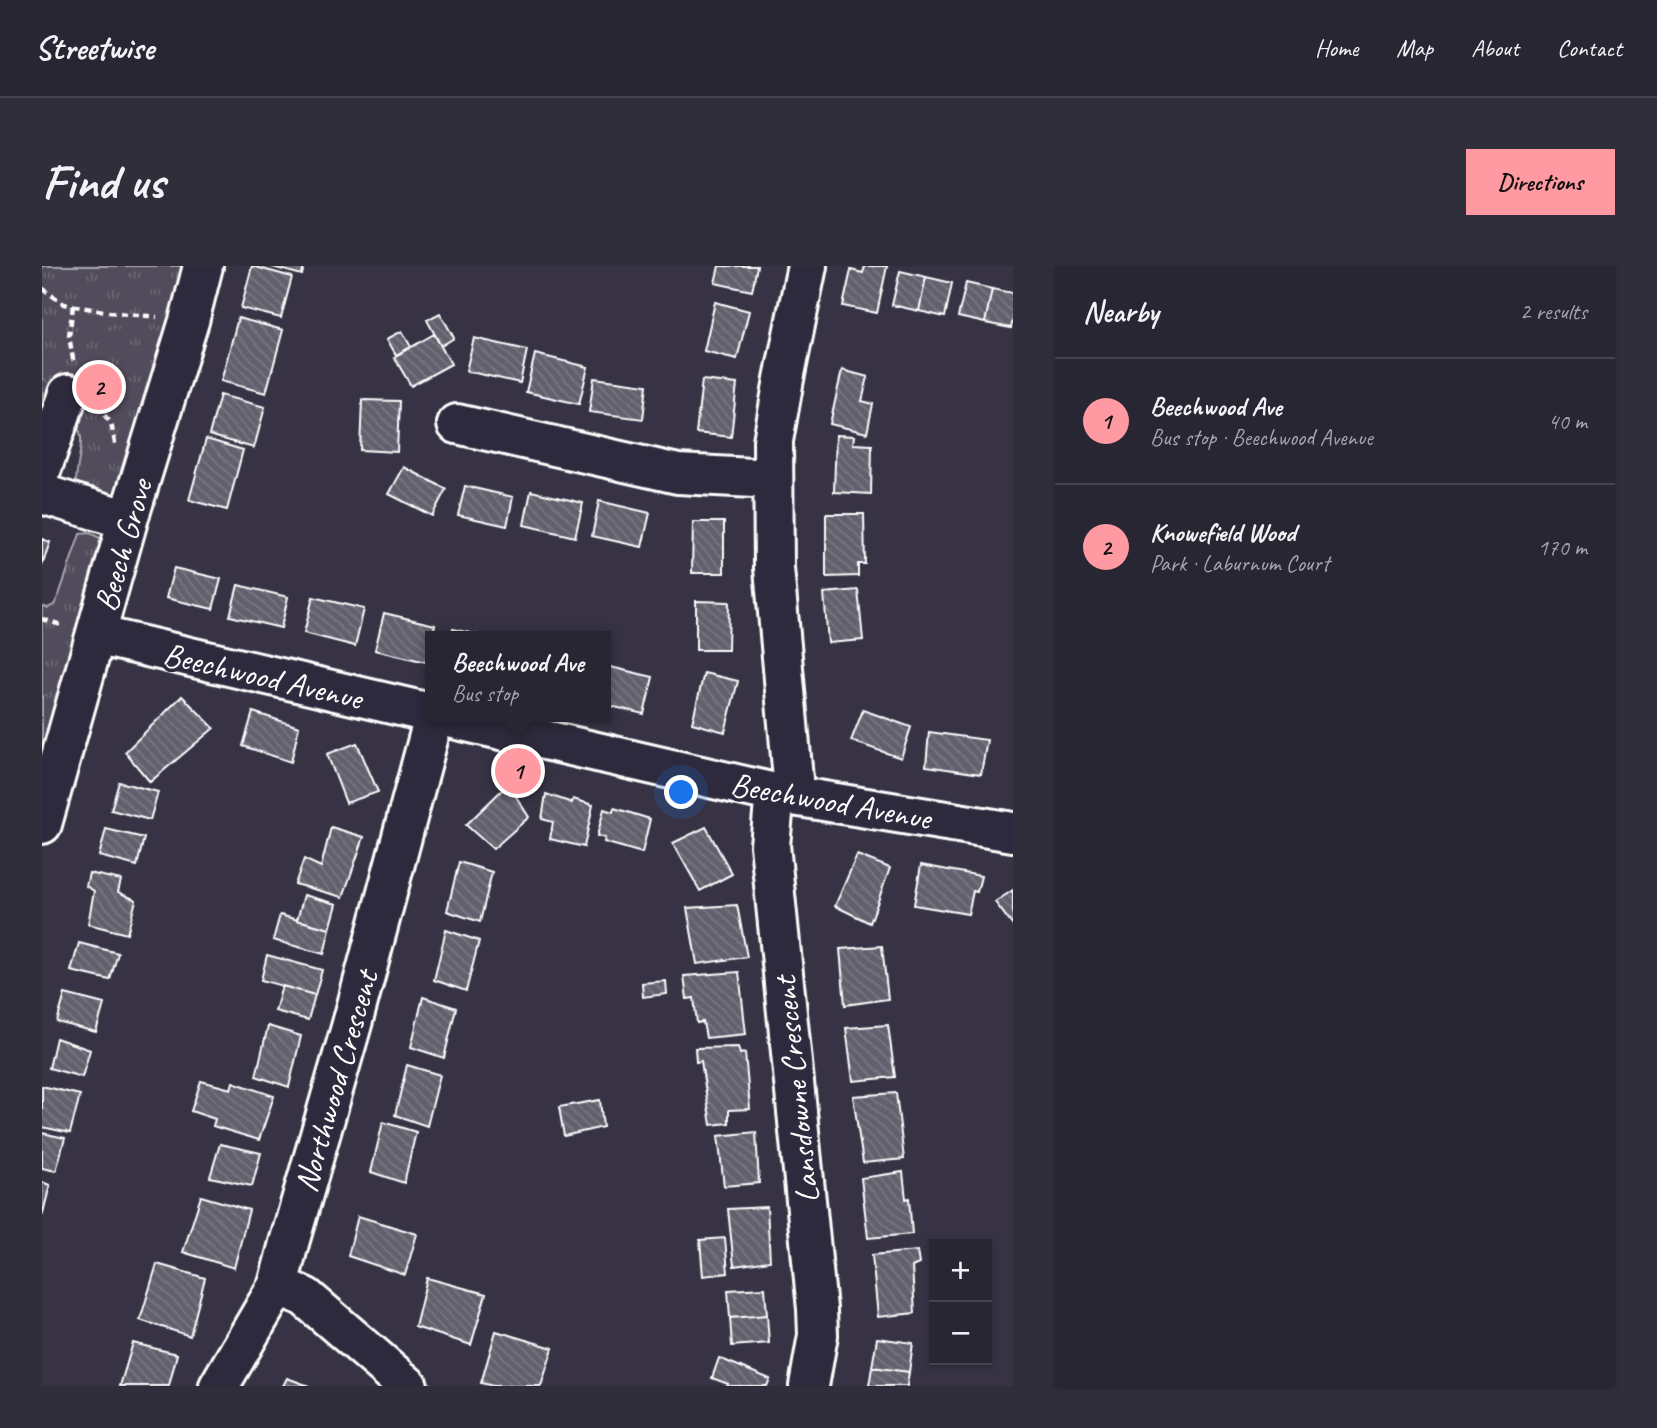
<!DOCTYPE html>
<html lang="en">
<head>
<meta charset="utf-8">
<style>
  :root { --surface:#292634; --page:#312e3c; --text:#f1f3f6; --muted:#a5a5ac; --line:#45434f; --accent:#ff9aa2 }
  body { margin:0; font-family:Caveat,sans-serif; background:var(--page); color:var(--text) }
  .controls { position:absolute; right:21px; bottom:21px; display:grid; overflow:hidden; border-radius:0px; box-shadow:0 2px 5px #0004 }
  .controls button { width:63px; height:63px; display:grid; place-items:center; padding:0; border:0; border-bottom:2px solid var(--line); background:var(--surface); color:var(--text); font:35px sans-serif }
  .you { position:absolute; left:640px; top:527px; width:24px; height:24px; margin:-18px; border:5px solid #fff; border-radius:50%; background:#1a73e8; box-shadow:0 0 0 10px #1a73e833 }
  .badge { display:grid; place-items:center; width:46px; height:46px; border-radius:50%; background:var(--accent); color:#111; font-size:23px; font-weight:700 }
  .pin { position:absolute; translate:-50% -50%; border:4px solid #fff; box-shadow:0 2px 7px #0006 }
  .popup { position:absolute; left:383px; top:365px; width:186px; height:91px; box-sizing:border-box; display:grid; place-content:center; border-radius:0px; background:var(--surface); filter:drop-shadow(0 2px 5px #0005); font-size:23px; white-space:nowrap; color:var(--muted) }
  .popup b { font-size:26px; color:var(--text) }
  .popup::after { content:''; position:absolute; left:50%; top:100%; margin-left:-14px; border:14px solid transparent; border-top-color:var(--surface) }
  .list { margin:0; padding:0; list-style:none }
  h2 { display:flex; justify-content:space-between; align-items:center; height:91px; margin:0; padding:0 28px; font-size:30px }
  h2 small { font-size:23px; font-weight:400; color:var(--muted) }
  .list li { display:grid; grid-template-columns:46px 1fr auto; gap:21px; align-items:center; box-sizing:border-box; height:126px; padding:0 28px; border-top:2px solid var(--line) }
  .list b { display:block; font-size:26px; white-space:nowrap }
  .list p { margin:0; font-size:23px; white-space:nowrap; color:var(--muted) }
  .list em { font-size:23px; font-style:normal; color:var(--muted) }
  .map { position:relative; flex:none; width:971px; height:1120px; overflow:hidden; border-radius:0px }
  header { display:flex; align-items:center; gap:42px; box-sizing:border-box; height:98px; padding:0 35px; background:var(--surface); border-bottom:2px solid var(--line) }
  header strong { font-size:33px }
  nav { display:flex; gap:38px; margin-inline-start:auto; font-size:24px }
  .intro { display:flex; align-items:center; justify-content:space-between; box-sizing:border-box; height:168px; padding:0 42px }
  h1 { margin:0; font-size:49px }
  .button { padding:18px 32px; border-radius:0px; background:var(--accent); color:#111; font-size:24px; font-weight:700 }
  main { display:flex; gap:42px; padding:0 42px }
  aside { flex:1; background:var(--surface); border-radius:0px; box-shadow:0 2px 5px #0004 }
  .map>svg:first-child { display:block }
  .park { fill:url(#park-tufts); stroke:#a8a6ae; stroke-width:2 }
  .building { fill:url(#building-back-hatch); stroke:#fff; stroke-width:2 }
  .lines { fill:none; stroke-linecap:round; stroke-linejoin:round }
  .minor-casing { stroke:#fff; stroke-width:44 }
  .path { stroke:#fff; stroke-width:4.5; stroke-dasharray:7 5; stroke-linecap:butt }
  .minor { stroke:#2f2a3d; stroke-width:38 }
  .labels { text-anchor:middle; stroke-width:7; stroke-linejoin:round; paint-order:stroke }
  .street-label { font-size:33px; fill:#fff; stroke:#2f2a3d }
</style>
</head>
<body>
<header>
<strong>Streetwise</strong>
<nav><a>Home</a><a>Map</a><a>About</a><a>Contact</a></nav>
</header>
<div class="intro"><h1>Find us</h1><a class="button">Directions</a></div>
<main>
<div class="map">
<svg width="971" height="1120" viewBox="0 0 971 1120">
  <defs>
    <pattern id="park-tufts" width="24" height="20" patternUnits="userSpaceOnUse" patternTransform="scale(1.75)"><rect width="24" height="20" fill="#514c5c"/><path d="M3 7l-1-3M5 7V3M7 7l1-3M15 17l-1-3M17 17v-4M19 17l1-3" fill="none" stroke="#6b6774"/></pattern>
    <pattern id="building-back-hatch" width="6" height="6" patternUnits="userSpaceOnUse" patternTransform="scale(1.75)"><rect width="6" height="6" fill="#635f6d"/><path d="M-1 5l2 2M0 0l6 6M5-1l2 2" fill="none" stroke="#7a7783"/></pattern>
  </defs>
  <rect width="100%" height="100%" fill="#373345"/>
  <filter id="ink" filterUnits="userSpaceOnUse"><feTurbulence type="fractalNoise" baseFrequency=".0143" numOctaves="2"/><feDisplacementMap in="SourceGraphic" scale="14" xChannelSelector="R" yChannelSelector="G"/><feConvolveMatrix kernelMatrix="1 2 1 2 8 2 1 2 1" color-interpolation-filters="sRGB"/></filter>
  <g filter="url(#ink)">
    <path class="park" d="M 0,0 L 149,0 L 80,234 L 34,221 C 33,204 40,187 39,171 C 38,155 13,138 0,132 Z
      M 48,267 L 60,273 L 63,285 L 0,530 L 0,340 L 6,342 L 12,339 L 17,329 L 38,268 Z"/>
    <path class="building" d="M 210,0 L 250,11 L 239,52 L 199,42 Z
      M 227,0 L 262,0 L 260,9 Z
      M 677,0 L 715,0 L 710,25 L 673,17 Z
      M 823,0 L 845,0 L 835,47 L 801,40 L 809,4 L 821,7 Z
      M 858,5 L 884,11 L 877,45 L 850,39 Z
      M 884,11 L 910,17 L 903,51 L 877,45 Z
      M 924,17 L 950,23 L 943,57 L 916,51 Z
      M 950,23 L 971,27 L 971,54 L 969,62 L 943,57 Z
      M 673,36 L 707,45 L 695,93 L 662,85 Z
      M 398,47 L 412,72 L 399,80 L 385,54 Z
      M 196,52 L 241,64 L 224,127 L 179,115 Z
      M 360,65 L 369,81 L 354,89 L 345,73 Z
      M 392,68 L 409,98 L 369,120 L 352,91 Z
      M 432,72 L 485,84 L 478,117 L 424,105 Z
      M 493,88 L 546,101 L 537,138 L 484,126 Z
      M 800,104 L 826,111 L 820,135 L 831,138 L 825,167 L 788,158 Z
      M 552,112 L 605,119 L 601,153 L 547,146 Z
      M 660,114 L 695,118 L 689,171 L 654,167 Z
      M 178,129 L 223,141 L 212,182 L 167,169 Z
      M 320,134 L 357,135 L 355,186 L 318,184 Z
      M 794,169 L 812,170 L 811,178 L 830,179 L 829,228 L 792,226 Z
      M 164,173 L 201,184 L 185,244 L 147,234 Z
      M 362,201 L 404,223 L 390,250 L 347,228 Z
      M 423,220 L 471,231 L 465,260 L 416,249 Z
      M 489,225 L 541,237 L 533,271 L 482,259 Z
      M 557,235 L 608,247 L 600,281 L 550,270 Z
      M 784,248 L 822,248 L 823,298 L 816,298 L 816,310 L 784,311 Z
      M 651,256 L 682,256 L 682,307 L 650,307 Z
      M 0,273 L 8,276 L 0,299 Z
      M 132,302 L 179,313 L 171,343 L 124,332 Z
      M 196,319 L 246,331 L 239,362 L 188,350 Z
      M 816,324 L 821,374 L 786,377 L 782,327 Z
      M 271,331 L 322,343 L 313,380 L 262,367 Z
      M 654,335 L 687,336 L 686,384 L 654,384 Z
      M 342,347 L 393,359 L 390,370 L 388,370 L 388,378 L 384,396 L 333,384 Z
      M 411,363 L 441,370 L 410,370 Z
      M 564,400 L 611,411 L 602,448 L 564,439 Z
      M 662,407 L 696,415 L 683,466 L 650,457 Z
      M 140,430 L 172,462 L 108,516 L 83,486 Z
      M 821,444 L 869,461 L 859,492 L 809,475 Z
      M 211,446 L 257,461 L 249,496 L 201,480 Z
      M 887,466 L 945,474 L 939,508 L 884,500 Z
      M 315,477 L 336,526 L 304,537 L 285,488 Z
      M 77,516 L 116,526 L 108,554 L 69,544 Z
      M 466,518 L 487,551 L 451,583 L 424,559 Z
      M 504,528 L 530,537 L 531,533 L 551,539 L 542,581 L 508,573 L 511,556 L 500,553 Z
      M 572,542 L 608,553 L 600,587 L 562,576 L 563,572 L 555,570 L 562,543 L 571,546 Z
      M 289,561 L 322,571 L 301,631 L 253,618 L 262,593 L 279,601 Z
      M 664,561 L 690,608 L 658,625 L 631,577 Z
      M 64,563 L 102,572 L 95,600 L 57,590 Z
      M 815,589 L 848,602 L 828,657 L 793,640 Z
      M 417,596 L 450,606 L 438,656 L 405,645 Z
      M 879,599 L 939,610 L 935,626 L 931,625 L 926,648 L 872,639 Z
      M 47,607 L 79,614 L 76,626 L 94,634 L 85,668 L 46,658 L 52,625 L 44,620 Z
      M 971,624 L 971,660 L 953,636 Z
      M 262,629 L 295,638 L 288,663 L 255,654 Z
      M 695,639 L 705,691 L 655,698 L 645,642 Z
      M 238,649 L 288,663 L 282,688 L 231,674 Z
      M 404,664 L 437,675 L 424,725 L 392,714 Z
      M 37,677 L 76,687 L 68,714 L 29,705 Z
      M 840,680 L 846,733 L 803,739 L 798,683 Z
      M 225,689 L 280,704 L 273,729 L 219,714 Z
      M 697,706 L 704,768 L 664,772 L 661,756 L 655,757 L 652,732 L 645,733 L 642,710 Z
      M 624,715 L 625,728 L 601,731 L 600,717 Z
      M 240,720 L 273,729 L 266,754 L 233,745 Z
      M 23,728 L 62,738 L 54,766 L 15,756 Z
      M 381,731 L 414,742 L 402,792 L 369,781 Z
      M 846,759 L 853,811 L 811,815 L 804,762 Z
      M 226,760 L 259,770 L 247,821 L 214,810 Z
      M 14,772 L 48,784 L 40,811 L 7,802 Z
      M 696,781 L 698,788 L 703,787 L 708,843 L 687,844 L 687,857 L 669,859 L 659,795 L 654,796 L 653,782 Z
      M 365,799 L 398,809 L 385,860 L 353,849 Z
      M 159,815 L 189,823 L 191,816 L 232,830 L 217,874 L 171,860 L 173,853 L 149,845 Z
      M 0,820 L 38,829 L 28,867 L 0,861 Z
      M 854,827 L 862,893 L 821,897 L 811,830 Z
      M 558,834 L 561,861 L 522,870 L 517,841 Z
      M 341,856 L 374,866 L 362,917 L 329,906 Z
      M 714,866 L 717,917 L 682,920 L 676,870 Z
      M 0,867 L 23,872 L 14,905 L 0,902 Z
      M 178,878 L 219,887 L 210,920 L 168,911 Z
      M 861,906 L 864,933 L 867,932 L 870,968 L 826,972 L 819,912 Z
      M 0,916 L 8,919 L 1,947 L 0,946 Z
      M 159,930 L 207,944 L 192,1002 L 141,986 Z
      M 725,941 L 728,995 L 692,1000 L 686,943 Z
      M 316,950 L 375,968 L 363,1009 L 306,990 Z
      M 683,972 L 686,1007 L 661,1010 L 658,974 Z
      M 875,985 L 877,998 L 870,1001 L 873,1047 L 836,1051 L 830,989 Z
      M 115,998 L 163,1012 L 148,1070 L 98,1054 Z
      M 385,1012 L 444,1028 L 429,1079 L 373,1061 Z
      M 723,1022 L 725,1049 L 688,1052 L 686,1024 Z
      M 725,1049 L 727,1077 L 690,1080 L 688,1052 Z
      M 454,1065 L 511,1082 L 499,1120 L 451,1120 L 439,1117 Z
      M 835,1072 L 871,1077 L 867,1106 L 830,1101 Z
      M 91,1077 L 135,1088 L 127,1120 L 78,1120 Z
      M 677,1092 L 728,1113 L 725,1120 L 686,1120 L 686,1118 L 670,1112 Z
      M 830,1101 L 867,1106 L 865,1120 L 827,1120 Z
      M 245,1112 L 267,1120 L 241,1120 Z"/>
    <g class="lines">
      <g class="minor-casing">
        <path id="minor" d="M 415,158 L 636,208 L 731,213
          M 0,202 L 26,128
          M 0,228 L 86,254
          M 54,369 L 388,447
          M 403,451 L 733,527 L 971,566
          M 733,527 L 728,579 L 775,1043 L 776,1069 L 767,1120
          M 751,530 L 751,513 L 732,302 L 731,175 L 742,113 L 765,0
          M 0,558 L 86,254 L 147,55 L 161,0
          M 177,1120 L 236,1019
          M 366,1120 L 263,1031 L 236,1019 L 247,977 L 310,758 L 392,451"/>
      </g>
      <path class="path" d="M 0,22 L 22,38 L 67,46 L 115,51
        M 31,40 L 27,70 L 32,99
        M 55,140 L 69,157 L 74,182
        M 0,353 L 23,360"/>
      <use href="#minor" class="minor"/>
    </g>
  </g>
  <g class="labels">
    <g class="street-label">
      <text transform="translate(80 279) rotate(-74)" y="12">Beech Grove</text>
      <text transform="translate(221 409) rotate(13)" y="12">Beechwood Avenue</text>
      <text transform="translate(789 534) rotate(10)" y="12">Beechwood Avenue</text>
      <text transform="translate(293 815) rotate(-74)" y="12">Northwood Crescent</text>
      <text transform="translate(753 824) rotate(-96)" y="12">Lansdowne Crescent</text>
    </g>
  </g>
</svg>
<div class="controls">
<button>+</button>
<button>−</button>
</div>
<div class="you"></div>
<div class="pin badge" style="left:476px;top:505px">1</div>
<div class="popup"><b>Beechwood Ave</b>Bus stop</div>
<div class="pin badge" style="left:57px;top:121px">2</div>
</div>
<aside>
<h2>Nearby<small>2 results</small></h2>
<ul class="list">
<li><span class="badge">1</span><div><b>Beechwood Ave</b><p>Bus stop · Beechwood Avenue</p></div><em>40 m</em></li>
<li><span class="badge">2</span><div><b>Knowefield Wood</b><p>Park · Laburnum Court</p></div><em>170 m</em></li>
</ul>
</aside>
</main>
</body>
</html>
